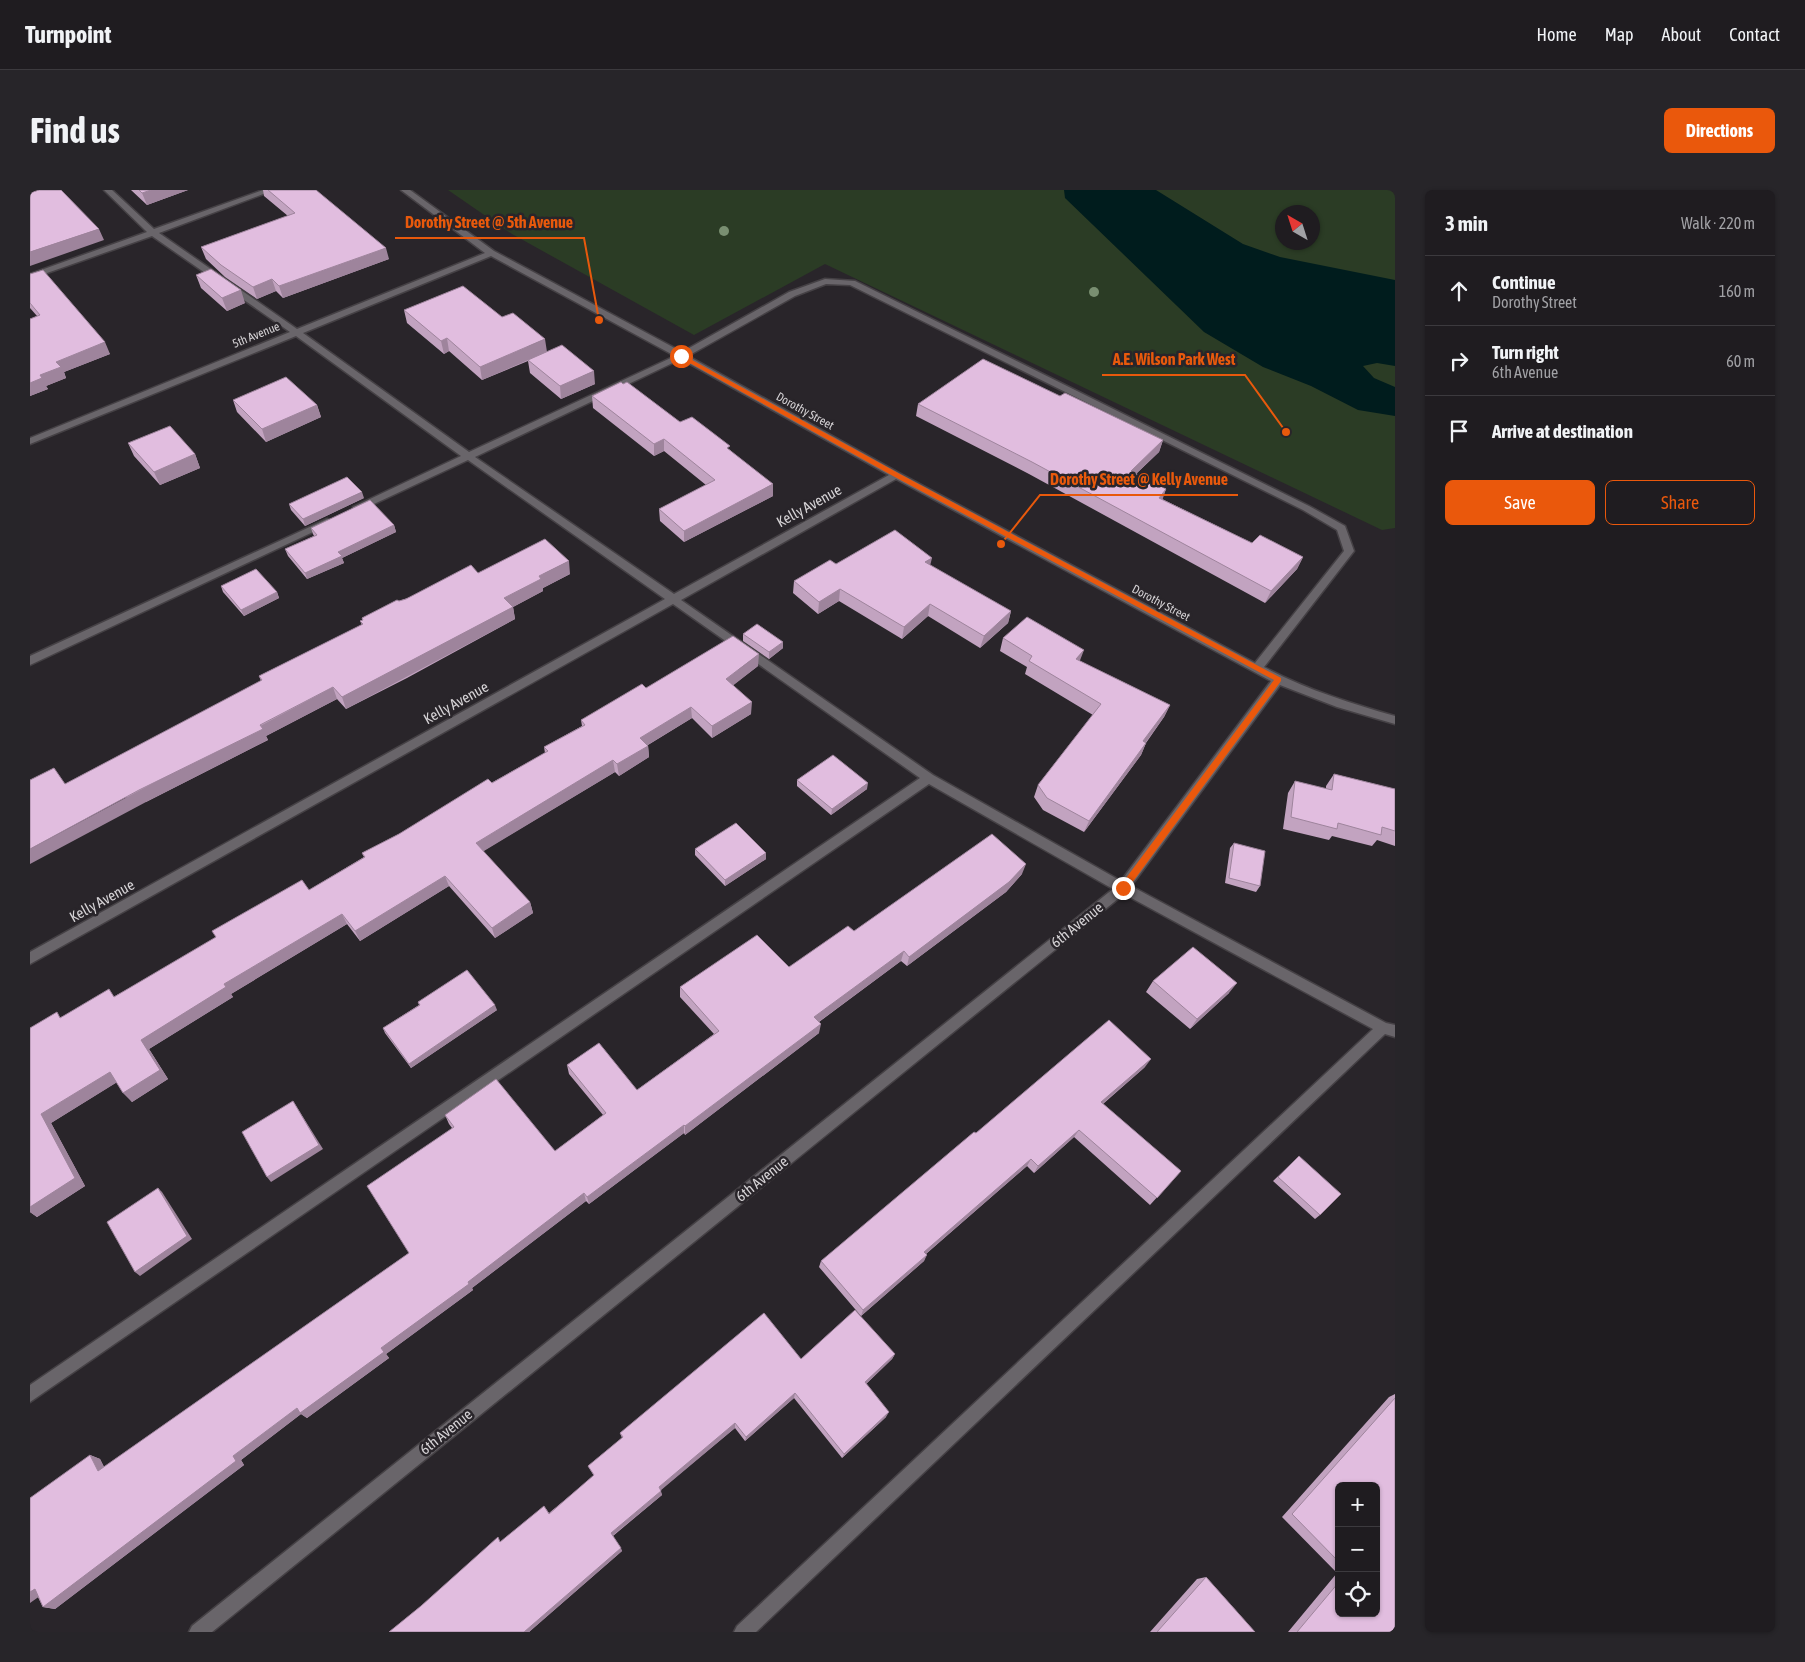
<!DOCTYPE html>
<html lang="en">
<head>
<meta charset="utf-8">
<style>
  :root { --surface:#1f1c20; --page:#272529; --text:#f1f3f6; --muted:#a1a1a5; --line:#3c3a3e; --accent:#ea580c }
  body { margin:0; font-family:"Asap Condensed",sans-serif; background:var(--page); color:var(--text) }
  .controls { position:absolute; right:15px; bottom:15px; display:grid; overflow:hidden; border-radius:8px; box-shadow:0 1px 4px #0004 }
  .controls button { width:45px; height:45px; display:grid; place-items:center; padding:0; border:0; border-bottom:1px solid var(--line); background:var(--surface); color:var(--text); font:25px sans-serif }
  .compass { position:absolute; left:1245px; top:15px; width:45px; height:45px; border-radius:50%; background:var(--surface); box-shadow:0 1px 4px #0004; rotate:321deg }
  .stop { position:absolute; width:15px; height:15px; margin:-11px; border:4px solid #ea580c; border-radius:50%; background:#fff }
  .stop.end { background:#ea580c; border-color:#fff; box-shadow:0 1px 5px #0008 }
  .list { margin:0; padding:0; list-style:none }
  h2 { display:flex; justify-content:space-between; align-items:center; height:65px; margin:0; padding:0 20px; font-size:21px }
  h2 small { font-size:16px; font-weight:400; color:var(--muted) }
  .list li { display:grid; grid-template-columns:32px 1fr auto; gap:15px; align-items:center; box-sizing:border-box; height:70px; padding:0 20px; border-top:1px solid var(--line) }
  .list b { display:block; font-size:19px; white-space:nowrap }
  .list p { margin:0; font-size:16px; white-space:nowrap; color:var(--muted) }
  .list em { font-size:16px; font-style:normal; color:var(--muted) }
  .actions { display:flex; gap:10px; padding:15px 20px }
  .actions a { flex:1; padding:11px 0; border:1px solid var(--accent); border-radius:8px; text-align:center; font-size:18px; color:var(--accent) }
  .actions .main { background:var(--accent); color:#fff }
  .icon { flex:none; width:28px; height:28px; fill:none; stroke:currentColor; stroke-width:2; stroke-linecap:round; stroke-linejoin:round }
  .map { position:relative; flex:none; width:1365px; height:1442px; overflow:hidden; border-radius:8px }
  header { display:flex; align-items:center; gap:30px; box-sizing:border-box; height:70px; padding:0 25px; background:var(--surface); border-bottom:1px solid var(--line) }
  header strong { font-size:24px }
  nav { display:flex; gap:28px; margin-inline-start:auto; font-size:18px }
  .intro { display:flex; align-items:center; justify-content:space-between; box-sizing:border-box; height:120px; padding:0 30px }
  h1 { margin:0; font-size:35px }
  .button { padding:12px 22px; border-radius:8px; background:var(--accent); color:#fff; font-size:18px; font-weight:700 }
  main { display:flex; gap:30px; padding:0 30px }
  aside { flex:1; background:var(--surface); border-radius:8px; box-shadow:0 1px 4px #0004 }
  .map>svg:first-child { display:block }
  .green { fill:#2b3c25; fill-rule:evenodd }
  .water { fill:#001c1d }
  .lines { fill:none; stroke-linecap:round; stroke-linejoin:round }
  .minor-casing { stroke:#454145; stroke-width:3 }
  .minor { fill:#69656a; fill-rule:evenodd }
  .tree { fill:#798f71 }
  .wall { fill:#c2a3c0; fill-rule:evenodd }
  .shaded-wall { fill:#9e849c }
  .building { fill:#e1bddf; stroke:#9e849c }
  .route { fill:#ea580c }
  .labels { text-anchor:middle; stroke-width:5; stroke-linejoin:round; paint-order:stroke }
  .far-street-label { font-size:12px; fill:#d5d2d5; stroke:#29252a }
  .street-label { font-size:15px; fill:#d5d2d5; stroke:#29252a }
  .leader { fill:none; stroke:#e8590c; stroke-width:2 }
  .callout-dot { fill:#e8590c; stroke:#29252a; stroke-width:2 }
  .callout-label { font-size:16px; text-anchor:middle; font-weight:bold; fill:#e8590c; stroke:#29252a; stroke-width:5; stroke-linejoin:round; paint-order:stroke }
</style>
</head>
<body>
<header>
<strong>Turnpoint</strong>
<nav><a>Home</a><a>Map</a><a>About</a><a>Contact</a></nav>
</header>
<div class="intro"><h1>Find us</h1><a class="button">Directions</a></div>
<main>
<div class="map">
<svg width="1365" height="1442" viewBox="0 0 1365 1442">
  <rect width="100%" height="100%" fill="#29252a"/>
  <path class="green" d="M 418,0 L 1365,0 L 1365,338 L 1352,340 L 795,74 L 664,145 L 482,44 ZM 1252,22 L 1282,22 L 1282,52 L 1252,52 Z"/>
  <path class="water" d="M 1034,0 L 1126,0 L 1213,54 L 1250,67 L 1365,90 L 1365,176 L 1347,173 L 1333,176 L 1344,188 L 1365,197 L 1365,226 L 1328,220 L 1281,196 L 1233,177 L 1174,142 L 1035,8 Z"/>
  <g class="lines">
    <g class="minor-casing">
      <path id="minor" d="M 74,0 L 82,0 L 124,39 L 233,0 L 244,0 L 129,43 L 267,139 L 455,63 L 371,0 L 380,0 L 464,61 L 652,162 L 759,102 L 795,89 L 825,91 L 1279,316 L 1315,336 L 1324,361 L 1234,477 C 1275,499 1320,513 1365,526 L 1365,534 L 1307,517 L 1250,495 L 1101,696 L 1356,833 L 1365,835 L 1365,847 L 1355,844 L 726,1442 L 704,1442 L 707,1436 L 1343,839 L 1094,704 L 182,1442 L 159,1442 L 162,1436 L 1083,699 L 899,594 L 0,1212 L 0,1195 L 890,588 L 643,414 L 0,774 L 0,762 L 635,409 L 438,270 L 329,321 L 323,321 L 323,317 L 431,266 L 266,146 L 0,254 L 0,248 L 260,142 L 122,46 L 0,89 L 0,84 L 117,42 ZM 461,66 L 645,166 L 439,262 L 273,143 ZM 796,94 L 820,95 L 1273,320 L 1307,340 L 1314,361 L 1225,473 L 869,283 L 658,166 L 765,106 ZM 651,169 L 859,285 L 644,404 L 445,267 ZM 866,289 L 1241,491 L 1091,691 L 903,585 L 651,410 Z
        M 297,329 L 300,330 L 300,334 L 0,475 L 0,466 Z"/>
    </g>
    <use href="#minor" class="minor"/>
  </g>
  <g class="tree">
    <circle cx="694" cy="41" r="5"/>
    <circle cx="1064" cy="102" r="5"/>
  </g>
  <path class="wall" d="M 101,0 L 158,0 L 117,15 Z
    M 233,0 L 286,0 L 359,69 L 253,108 L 246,101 L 227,109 L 195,87 L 176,69 L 171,57 L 258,26 L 234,6 Z
    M 0,84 L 80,164 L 34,182 L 36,188 L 16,196 L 18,199 L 0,206 L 0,129 L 7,126 L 0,118 Z
    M 166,85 L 215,113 L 197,121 L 171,98 Z
    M 374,120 L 517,162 L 565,194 L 531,209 L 500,183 L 498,171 L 452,190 L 419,161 L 414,164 L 377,133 Z
    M 562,206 L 650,232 L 700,260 L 743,306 L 654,352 L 630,331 L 629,319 L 676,295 L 634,261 L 624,266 L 563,218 Z
    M 1030,206 L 1133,250 L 1129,262 L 1106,284 L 1136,299 L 1132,309 L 1222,353 L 1273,367 L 1267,379 L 1235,413 L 999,284 L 886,226 L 888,214 Z
    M 203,210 L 287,215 L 291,227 L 236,252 L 207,222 Z
    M 98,253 L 165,264 L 170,278 L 130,295 L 104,266 Z
    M 334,308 L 275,336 L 261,320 L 259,314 Z
    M 364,335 L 366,342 L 312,368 L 314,373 L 277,389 L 258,366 L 255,359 L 284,346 L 283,344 L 281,338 Z
    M 806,374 L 900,376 L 981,421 L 978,433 L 950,458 L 898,426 L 872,449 L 809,411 L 788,424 L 763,403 L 764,391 Z
    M 448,383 L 540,384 L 513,398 L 513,401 L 483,417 L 485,429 L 377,488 L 316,519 L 307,509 L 236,546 L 238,550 L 116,612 L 35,594 L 231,491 L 229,486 L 332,435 L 330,431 L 332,430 L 332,428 L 369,411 Z
    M 191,396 L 247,402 L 249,408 L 214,426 L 193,402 Z
    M 713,444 L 753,452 L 753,458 L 739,469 L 713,451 Z
    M 973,448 L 1050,471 L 1140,515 L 1134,527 L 1116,553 L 1111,565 L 1054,642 L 1013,620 L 1004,607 L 1008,595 L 1063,525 L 995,484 L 997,477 L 970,461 Z
    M 728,476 L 703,495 L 721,524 L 682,548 L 662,528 L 618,555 L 619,567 L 589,586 L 585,582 L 453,661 L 500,712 L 503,723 L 465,748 L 419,696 L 330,751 L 317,734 L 201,804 L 203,807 L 119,859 L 138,889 L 102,912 L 87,892 L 21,933 L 55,996 L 7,1027 L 0,1022 L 0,838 L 31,827 L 85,806 L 279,700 L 334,667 L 332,663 L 369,644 L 515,563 L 514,557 L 552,536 L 551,530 L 616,498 Z
    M 1304,584 L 1365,599 L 1365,656 L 1347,650 L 1342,656 L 1302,646 L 1299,650 L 1253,639 L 1258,603 L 1265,591 L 1296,599 L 1296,596 Z
    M 767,590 L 837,599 L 801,625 L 767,596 Z
    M 1204,653 L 1230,696 L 1226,702 L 1195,693 L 1200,658 Z
    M 665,659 L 736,669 L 695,696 L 665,665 Z
    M 992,684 L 976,702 L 877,776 L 871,771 L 789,832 L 789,843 L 655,945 L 654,943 L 559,1014 L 556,1011 L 442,1098 L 443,1100 L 356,1164 L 359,1168 L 277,1228 L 271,1224 L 211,1270 L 214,1275 L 25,1419 L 13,1417 L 8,1407 L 60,1265 L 70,1269 L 74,1277 L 379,1063 L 422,938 L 419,934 L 415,925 L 525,961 L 573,925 L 539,884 L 537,875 L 607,900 L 684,844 L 650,807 L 650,797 L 759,777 L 824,741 Z
    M 1123,791 L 1199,803 L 1160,839 L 1116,802 Z
    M 388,812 L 467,820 L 381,878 L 355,843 L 353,838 L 389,815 Z
    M 1115,877 L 1073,914 L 1151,981 L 1120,1015 L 1044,947 L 1004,983 L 997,976 L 896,1064 L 894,1071 L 831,1126 L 789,1077 L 791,1071 L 946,943 Z
    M 1269,966 L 1290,1025 L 1285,1029 L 1243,991 Z
    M 865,1164 L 862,1169 L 836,1194 L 856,1227 L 812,1268 L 764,1208 L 715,1251 L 705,1238 L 630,1300 L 632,1305 L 583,1346 L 592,1361 L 499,1442 L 359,1442 L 472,1351 L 516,1319 L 519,1323 L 564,1286 L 558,1276 L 592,1248 L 590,1243 L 771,1169 Z
    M 1365,1204 L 1365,1442 L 1258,1442 L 1307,1383 L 1252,1327 L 1359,1207 ZM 1309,1296 L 1346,1423 L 1309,1423 Z
    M 1176,1387 L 1225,1442 L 1120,1442 L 1167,1389 Z"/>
  <path class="shaded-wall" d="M 121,0 L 158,0 L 117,15 L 112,3 Z
    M 69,39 L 74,50 L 0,76 L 0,62 Z
    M 356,58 L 359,69 L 253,108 L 249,96 Z
    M 242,89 L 246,101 L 227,109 L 223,97 Z
    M 211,100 L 215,113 L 197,121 L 192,108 Z
    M 417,148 L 419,161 L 414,164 L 411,151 Z
    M 515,149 L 517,162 L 452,190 L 450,177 Z
    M 75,152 L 80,164 L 34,182 L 36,188 L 16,196 L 18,199 L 0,206 L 0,193 L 26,172 Z
    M 564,181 L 565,194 L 531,209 L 530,196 Z
    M 287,215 L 291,227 L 236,252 L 232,239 Z
    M 634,249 L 634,261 L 624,266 L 624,254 Z
    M 1133,250 L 1129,262 L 1096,293 L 1101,281 Z
    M 165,264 L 170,278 L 130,295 L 124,282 Z
    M 743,294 L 743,306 L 654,352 L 654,341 Z
    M 1136,299 L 1132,311 L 1129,308 Z
    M 332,302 L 334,308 L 275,336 L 273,329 Z
    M 364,335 L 366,342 L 312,368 L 314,373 L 277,389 L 275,383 L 308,362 Z
    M 1273,367 L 1267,379 L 1235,413 L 1241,401 Z
    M 902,368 L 899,380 L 895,372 Z
    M 539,371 L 540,384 L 513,398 L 513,401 L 483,417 L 485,429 L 316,519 L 312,507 L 509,386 Z
    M 810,399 L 809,411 L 788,424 L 789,412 Z
    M 247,402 L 249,408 L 214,426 L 211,420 Z
    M 900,414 L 898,426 L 872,449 L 874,437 Z
    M 981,421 L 978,433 L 950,458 L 954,446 Z
    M 753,452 L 753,458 L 739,469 L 739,462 Z
    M 1054,460 L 1049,473 L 1046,469 Z
    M 729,464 L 728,476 L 696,501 L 696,489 Z
    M 303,497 L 307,509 L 236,546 L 238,550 L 116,612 L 0,674 L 0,659 Z
    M 722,512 L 721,524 L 682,548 L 682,536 Z
    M 1140,515 L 1134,527 L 1108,563 L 1113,551 Z
    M 661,517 L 662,528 L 611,559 L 610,548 Z
    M 1116,553 L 1111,565 L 1054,642 L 1059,631 Z
    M 618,556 L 619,567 L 589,586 L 587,574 Z
    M 583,570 L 585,582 L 449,664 L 446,653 Z
    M 838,593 L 837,599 L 801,625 L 802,619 Z
    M 736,663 L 736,669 L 695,696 L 695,690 Z
    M 996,674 L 992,684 L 976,702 L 877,776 L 879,767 Z
    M 415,686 L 419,696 L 330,751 L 325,741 Z
    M 500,712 L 503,723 L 465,748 L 462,738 Z
    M 312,724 L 317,734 L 201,804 L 203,807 L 119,859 L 138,889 L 102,912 L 93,903 L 111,850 L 194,794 Z
    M 874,761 L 871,771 L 783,836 L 784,827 Z
    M 1207,793 L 1199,803 L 1160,839 L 1167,829 Z
    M 465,815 L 467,820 L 381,878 L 379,874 Z
    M 791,834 L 789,843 L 655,945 L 655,936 Z
    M 1121,869 L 1115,877 L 1065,920 L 1071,912 Z
    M 80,882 L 89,891 L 21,933 L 55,996 L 7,1027 L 0,1022 L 0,1017 L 11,924 Z
    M 263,911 L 293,959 L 241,992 L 237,987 Z
    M 654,935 L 654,943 L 559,1014 L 557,1007 Z
    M 1049,940 L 1044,947 L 1004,983 L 1008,976 Z
    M 1001,969 L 997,976 L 891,1068 L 894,1062 Z
    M 128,998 L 132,1002 L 162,1049 L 110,1086 L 105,1082 Z
    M 554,1003 L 556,1011 L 442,1098 L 443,1100 L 356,1164 L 359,1168 L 277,1228 L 271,1224 L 211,1270 L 214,1275 L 25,1419 L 13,1417 L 203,1266 L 267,1218 L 351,1158 Z
    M 897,1065 L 894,1071 L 831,1126 L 833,1120 Z
    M 865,1164 L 862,1169 L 832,1198 L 835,1192 Z
    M 765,1203 L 764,1208 L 715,1251 L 716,1247 Z
    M 859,1222 L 856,1227 L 812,1268 L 814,1264 Z
    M 705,1233 L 705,1238 L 630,1301 L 629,1297 Z
    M 60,1265 L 70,1269 L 78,1285 L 68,1281 Z
    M 631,1301 L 632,1305 L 582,1346 L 581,1343 Z
    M 591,1358 L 592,1361 L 499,1442 L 494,1442 Z
    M 5,1399 L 17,1401 L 0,1413 L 0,1402 Z"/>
  <path class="building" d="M 9,0 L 31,0 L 69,39 L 0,62 L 0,3 Z
    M 109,0 L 121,0 L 112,3 Z
    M 238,0 L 286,0 L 356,58 L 249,96 L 242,89 L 223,97 L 191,75 L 171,57 L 265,23 Z
    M 181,79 L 211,100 L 192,108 L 166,85 Z
    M 13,80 L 75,152 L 26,172 L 31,177 L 10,185 L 12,188 L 0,193 L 0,129 L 10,125 L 0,113 L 0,84 Z
    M 433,96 L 472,127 L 483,123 L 515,149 L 450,177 L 417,148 L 411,151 L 374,120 Z
    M 532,155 L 564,181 L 530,196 L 498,170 Z
    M 953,169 L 1030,206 L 1035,203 L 1133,250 L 1101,281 L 1136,299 L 1129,308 L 1222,353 L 1230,345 L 1273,367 L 1241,401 L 1002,272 L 888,214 Z
    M 256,187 L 287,215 L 232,239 L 203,210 Z
    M 591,192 L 593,194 L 597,192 L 650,232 L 662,227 L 700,256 L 697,258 L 743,294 L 654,341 L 629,319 L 685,290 L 634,249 L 624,254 L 562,206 Z
    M 140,236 L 165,264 L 124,282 L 98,253 Z
    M 317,287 L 332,302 L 273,329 L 259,314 Z
    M 340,310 L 364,335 L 308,362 L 312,366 L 275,383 L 255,359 L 287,345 L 281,338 Z
    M 865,340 L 902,368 L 895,372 L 981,421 L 954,446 L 900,414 L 874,437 L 810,399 L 789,412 L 764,391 L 800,370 L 806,374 Z
    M 515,349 L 539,371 L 509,386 L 511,389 L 474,408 L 483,417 L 312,507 L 303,497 L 230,535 L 233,539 L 109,600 L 0,659 L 0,590 L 24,578 L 35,594 L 232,490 L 229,486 L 333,434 L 330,431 L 333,430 L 332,428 L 367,410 L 369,411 L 376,409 L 441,375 L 448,383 Z
    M 226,379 L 247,402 L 211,420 L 191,396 Z
    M 997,427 L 1054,460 L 1046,469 L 1140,515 L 1113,551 L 1116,553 L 1059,631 L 1017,608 L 1008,595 L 1071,514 L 999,471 L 1002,466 L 973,448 Z
    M 727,434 L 753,452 L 739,462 L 713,444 Z
    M 703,446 L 729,464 L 696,489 L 722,512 L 682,536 L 661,517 L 610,548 L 618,556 L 587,574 L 583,570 L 446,653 L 500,712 L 462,738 L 415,686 L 325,741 L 312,724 L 194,794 L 196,797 L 111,850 L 130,880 L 93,903 L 80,882 L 11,924 L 45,988 L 0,1017 L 0,838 L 27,822 L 30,828 L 79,799 L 84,807 L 186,747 L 182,741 L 272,690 L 279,700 L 335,667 L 332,663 L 369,644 L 458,589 L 462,593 L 518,561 L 514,557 L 555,535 L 551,530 L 612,494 L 616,498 Z
    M 803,565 L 838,593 L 802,619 L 767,590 Z
    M 1304,584 L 1365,599 L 1365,641 L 1352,637 L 1351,645 L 1308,633 L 1307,639 L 1261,627 L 1265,591 L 1302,600 Z
    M 706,633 L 736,663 L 695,690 L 665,659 Z
    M 962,644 L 996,674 L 979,692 L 879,767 L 874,761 L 784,827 L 791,834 L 655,936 L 654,935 L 557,1007 L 554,1003 L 438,1092 L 439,1094 L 351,1158 L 354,1162 L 270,1223 L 267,1218 L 203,1266 L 206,1271 L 13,1417 L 5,1399 L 0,1402 L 0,1308 L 60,1265 L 68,1281 L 379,1063 L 337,996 L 424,937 L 415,925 L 466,889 L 525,961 L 576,923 L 537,875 L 569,853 L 607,900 L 689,841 L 650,797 L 727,745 L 759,777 L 818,736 L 824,741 Z
    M 1204,653 L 1235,661 L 1230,696 L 1199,688 Z
    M 1163,757 L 1207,793 L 1167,829 L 1123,791 Z
    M 437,780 L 465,815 L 379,874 L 353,838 L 390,815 L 388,812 Z
    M 1079,830 L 1121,869 L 1071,912 L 1151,981 L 1127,1008 L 1049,940 L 1008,976 L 1001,969 L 894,1062 L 897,1065 L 833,1120 L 791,1071 L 944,942 L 946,943 Z
    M 263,911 L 289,955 L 237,987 L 212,942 Z
    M 1269,966 L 1311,1004 L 1290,1025 L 1248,987 Z
    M 128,998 L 157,1046 L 105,1082 L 77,1032 Z
    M 825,1120 L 865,1164 L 835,1192 L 859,1222 L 814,1264 L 765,1203 L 716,1247 L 705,1233 L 629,1297 L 631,1301 L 581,1343 L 591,1358 L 494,1442 L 359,1442 L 391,1416 L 468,1347 L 470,1352 L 514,1316 L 519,1324 L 564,1285 L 558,1276 L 593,1247 L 590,1243 L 734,1123 L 771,1169 Z
    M 1365,1208 L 1365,1442 L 1267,1442 L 1309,1392 L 1309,1423 L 1346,1423 L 1346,1296 L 1309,1296 L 1309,1372 L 1262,1324 Z
    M 1176,1387 L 1225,1442 L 1127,1442 Z"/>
  <path class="route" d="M 649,165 L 653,165 L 868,283 L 1251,488 L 1251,491 L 1096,701 L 1090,701 L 1090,696 L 1244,490 L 863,286 L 649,167 Z"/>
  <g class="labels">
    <g class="far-street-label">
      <text transform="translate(226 145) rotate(-22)" y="4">5th Avenue</text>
      <text transform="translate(775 221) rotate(29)" y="4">Dorothy Street</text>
      <text transform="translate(1131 413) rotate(28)" y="4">Dorothy Street</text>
    </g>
    <g class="street-label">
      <text transform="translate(779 316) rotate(-29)" y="5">Kelly Avenue</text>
      <text transform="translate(426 513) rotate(-29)" y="5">Kelly Avenue</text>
      <text transform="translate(72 711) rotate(-29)" y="5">Kelly Avenue</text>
      <text transform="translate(1047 735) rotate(-39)" y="5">6th Avenue</text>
      <text transform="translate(732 989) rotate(-39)" y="5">6th Avenue</text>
      <text transform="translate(416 1242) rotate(-39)" y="5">6th Avenue</text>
    </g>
  </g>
  <path class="leader" d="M569 130L554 48H365M1256 242L1215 185H1072M971 354L1010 305H1208"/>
  <g class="callout-dot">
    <circle cx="569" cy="130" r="5"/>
    <circle cx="1256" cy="242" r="5"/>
    <circle cx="971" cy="354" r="5"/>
  </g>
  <g class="callout-label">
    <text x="459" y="38">Dorothy Street @ 5th Avenue</text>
    <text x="1144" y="175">A.E. Wilson Park West</text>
    <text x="1109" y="295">Dorothy Street @ Kelly Avenue</text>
  </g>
</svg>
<div class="controls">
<button>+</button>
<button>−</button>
<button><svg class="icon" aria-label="locate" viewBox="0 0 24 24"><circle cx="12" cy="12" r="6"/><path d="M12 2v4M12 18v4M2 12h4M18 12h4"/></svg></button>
</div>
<svg class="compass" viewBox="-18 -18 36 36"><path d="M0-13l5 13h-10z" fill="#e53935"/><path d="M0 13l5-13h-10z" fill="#a1a1a5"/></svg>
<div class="stop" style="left:651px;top:166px"></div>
<div class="stop end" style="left:1093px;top:698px"></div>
</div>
<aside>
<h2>3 min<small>Walk · 220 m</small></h2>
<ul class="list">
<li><svg class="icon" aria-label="ahead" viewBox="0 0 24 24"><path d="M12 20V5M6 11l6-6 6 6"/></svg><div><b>Continue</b><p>Dorothy Street</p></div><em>160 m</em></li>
<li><svg class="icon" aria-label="right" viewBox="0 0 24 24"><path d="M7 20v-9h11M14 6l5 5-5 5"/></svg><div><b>Turn right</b><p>6th Avenue</p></div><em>60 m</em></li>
<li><svg class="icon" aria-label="arrive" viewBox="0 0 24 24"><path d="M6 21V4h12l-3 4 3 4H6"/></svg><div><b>Arrive at destination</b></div></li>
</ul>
<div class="actions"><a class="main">Save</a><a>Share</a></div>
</aside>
</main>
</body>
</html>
